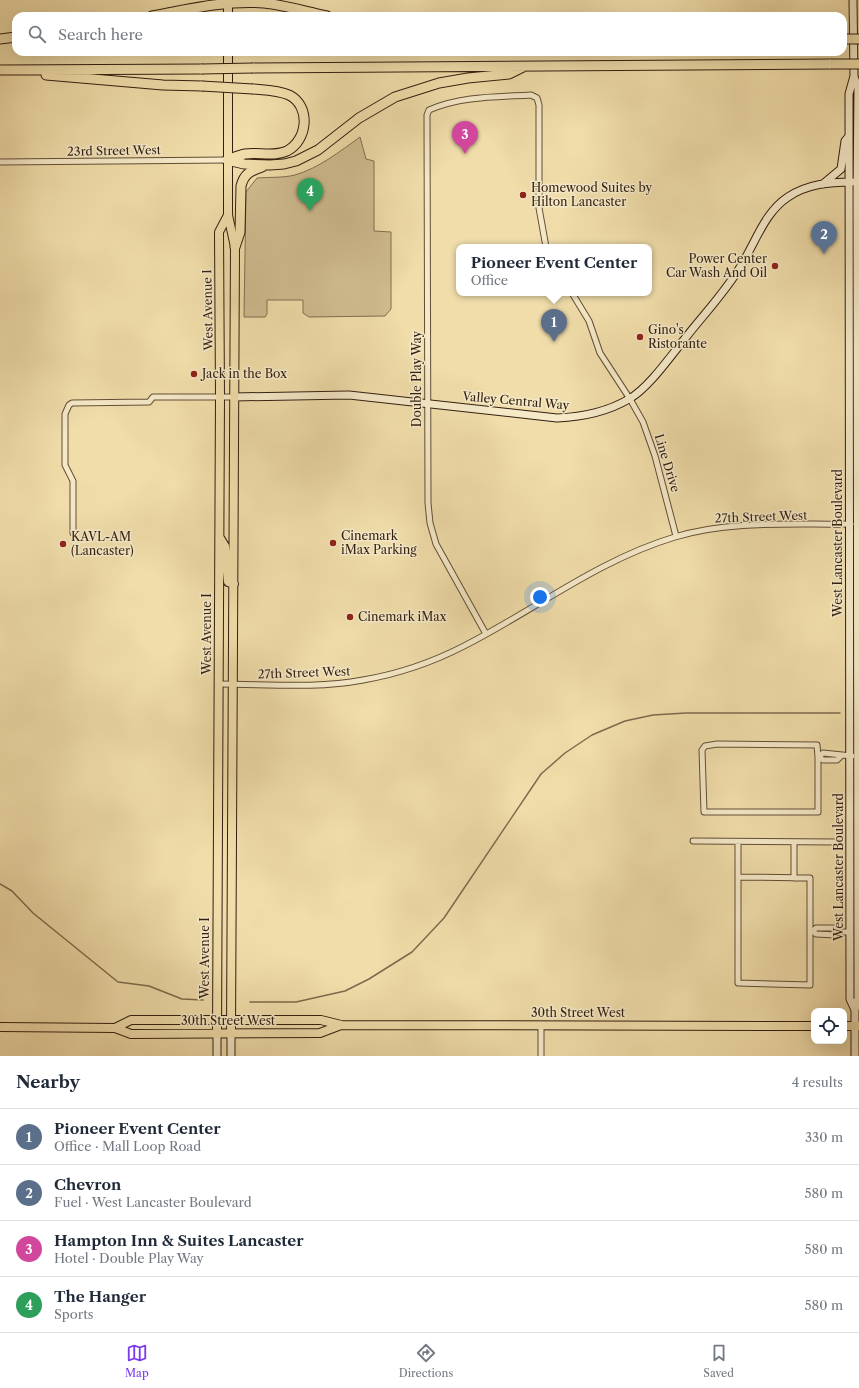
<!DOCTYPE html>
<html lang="en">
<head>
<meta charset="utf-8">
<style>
  :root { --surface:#fff; --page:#f2f2f3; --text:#1f2937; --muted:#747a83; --line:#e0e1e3; --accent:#7c3aed }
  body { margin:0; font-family:"Libre Caslon Text",serif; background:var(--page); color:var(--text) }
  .controls { position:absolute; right:12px; bottom:12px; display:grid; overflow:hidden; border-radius:8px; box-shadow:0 4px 16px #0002 }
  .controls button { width:36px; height:36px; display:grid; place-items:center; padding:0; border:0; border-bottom:1px solid var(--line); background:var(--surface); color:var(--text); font:20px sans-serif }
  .you { position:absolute; left:540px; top:597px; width:14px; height:14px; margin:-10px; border:3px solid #fff; border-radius:50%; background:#1a73e8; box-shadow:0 0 0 6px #1a73e833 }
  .badge { display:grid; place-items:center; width:26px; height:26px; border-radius:50%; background:var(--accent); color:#fff; font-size:13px; font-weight:700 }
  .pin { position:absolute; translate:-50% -33px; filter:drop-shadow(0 1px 2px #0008) }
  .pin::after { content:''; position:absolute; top:21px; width:14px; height:12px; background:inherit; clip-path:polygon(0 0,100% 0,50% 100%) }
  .popup { position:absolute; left:456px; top:244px; width:196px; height:52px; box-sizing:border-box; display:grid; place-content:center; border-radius:8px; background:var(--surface); filter:drop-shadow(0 1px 3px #0005); font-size:13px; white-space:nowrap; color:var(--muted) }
  .popup b { font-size:15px; color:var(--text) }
  .popup::after { content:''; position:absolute; left:50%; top:100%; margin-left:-8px; border:8px solid transparent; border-top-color:var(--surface) }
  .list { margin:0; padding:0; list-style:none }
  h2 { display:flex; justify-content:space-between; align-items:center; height:52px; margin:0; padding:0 16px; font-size:17px }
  h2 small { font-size:13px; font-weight:400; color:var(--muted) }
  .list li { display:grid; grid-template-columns:26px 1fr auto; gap:12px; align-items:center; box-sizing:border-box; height:56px; padding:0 16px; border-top:1px solid var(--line) }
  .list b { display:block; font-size:15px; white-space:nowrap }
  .list p { margin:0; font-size:13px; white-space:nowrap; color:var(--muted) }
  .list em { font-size:13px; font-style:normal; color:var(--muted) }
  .icon { flex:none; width:22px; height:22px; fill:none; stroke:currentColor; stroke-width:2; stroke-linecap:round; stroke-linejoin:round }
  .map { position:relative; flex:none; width:859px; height:1056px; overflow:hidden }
  .search { position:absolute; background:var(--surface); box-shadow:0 4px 16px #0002; left:12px; right:12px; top:12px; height:44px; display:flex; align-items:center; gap:10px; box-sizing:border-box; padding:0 14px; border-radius:12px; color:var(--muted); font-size:15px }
  .sheet { height:276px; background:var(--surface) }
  nav { display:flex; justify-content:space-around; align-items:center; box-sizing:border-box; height:56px; border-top:1px solid var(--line); background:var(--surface); font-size:11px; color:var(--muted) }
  nav a { display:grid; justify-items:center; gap:2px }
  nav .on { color:var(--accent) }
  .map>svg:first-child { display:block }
  .grass { fill:#d0bd90; stroke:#816e50 }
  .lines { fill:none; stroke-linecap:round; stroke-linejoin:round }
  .stream { stroke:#7d6a4d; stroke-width:1.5 }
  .street-casing { stroke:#624e36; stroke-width:7 }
  .secondary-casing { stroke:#321f10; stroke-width:9 }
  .primary-casing { stroke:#321f10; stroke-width:10 }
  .highway-casing { stroke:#321f10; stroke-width:11 }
  .street { stroke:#f5e9c8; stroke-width:5 }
  .secondary { stroke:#f5e9c8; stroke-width:7 }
  .primary { stroke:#f0ddaa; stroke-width:8 }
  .highway { stroke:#f0ddaa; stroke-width:9 }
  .highway-bridge-casing { stroke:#321f10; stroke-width:11; stroke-linecap:butt }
  .highway-bridge { stroke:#f0ddaa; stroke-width:9 }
  .poi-dot { fill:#8f2418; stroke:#f5e9c8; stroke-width:1.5 }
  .labels { text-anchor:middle; stroke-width:3; stroke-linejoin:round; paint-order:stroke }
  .street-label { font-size:12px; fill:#321f10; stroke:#f5e9c8 }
  .poi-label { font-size:12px; fill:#321f10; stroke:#f5e9c8; text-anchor:start }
</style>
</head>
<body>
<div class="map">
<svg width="859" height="1056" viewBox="0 0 859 1056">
  <rect width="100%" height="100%" fill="#f0ddaa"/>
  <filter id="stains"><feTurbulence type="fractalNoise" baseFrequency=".005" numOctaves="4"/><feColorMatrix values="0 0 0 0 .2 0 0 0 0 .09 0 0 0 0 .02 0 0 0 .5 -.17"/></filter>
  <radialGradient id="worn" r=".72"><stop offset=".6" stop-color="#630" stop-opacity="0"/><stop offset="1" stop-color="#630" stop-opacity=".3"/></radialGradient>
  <path class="grass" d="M 360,137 L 366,159 L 374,161 L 374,231 L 391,232 L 391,309 L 385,316 L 309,317 L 303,313 L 303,300 L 267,300 L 267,314 L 265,317 L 244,317 L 246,192 L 257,178 C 269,177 283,178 295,175 C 319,168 339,152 360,137 Z"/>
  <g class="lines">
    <path class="stream" d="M 0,884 L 12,891 L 33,913 L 118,982 L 149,986 L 182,999 L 203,1000
      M 250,1002 L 296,1002 L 345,991 L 369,979 L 412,952 L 444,918 L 541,774 L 565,753 L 592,735 L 625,721 L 653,715 L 686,713 L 840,713"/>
    <g class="street-casing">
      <path id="street" d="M 0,162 L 227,160
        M 572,293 L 589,321 L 600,353 L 630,399 L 643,422 L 655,456 L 676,536
        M 73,533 L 73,481 L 65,465 L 65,414 L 69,405 L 72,403 L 149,402 L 153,397 L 234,397
        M 486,634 L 436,544 L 430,523 L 428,503 L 427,115 L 429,110 C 461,96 497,97 531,95 L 537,98 L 539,105 L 539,208 L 546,247
        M 219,684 C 266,684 316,689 363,680 C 398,674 433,662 464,646 C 535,610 598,560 675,537 C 729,520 794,525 851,524
        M 841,756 L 837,760 L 823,760 L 819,757 L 823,753 L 852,756
        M 818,757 L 818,812 L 704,812 L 702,750 L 705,746 L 717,744 L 817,745 L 818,757 L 819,757
        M 693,841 L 837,842
        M 794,842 L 794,878
        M 738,877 L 738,843
        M 810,930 L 810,985 L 738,983 L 738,877 L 810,878 L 810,930 L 813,931
        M 839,932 L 836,928 L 816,928 L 813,931 L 816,934 L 836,935 L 839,932 L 850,932
        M 541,1025 L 541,1056"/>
    </g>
    <g class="secondary-casing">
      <path id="secondary" d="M 853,0 L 854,76 L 858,88 L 857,195 L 858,998 L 855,1010 L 855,1056
        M 854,76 L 849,94 L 850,999 L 855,1010
        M 823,184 L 841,169 L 845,141 L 849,136
        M 234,397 L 349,395 L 557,418 C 582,417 607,412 629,399 C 649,388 672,354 687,336 C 705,313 727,290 742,264 C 756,241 765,212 788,197 C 807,184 830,182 852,182
        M 217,1034 L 217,1056
        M 231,1056 L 231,1034"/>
    </g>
    <g class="primary-casing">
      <path id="primary" d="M 228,16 L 228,0
        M 228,52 L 228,215 L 235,247 L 231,1034
        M 220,538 L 225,546 L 228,582 L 234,584
        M 844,1026 L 859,1026
        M 0,1027 L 115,1028 L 131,1034 L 320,1033 L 341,1025
        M 115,1028 L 131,1020 L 321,1020 L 341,1025 L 814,1026
        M 217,1034 L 220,397 L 219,232 L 228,215"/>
    </g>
    <g class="highway-casing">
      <path id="highway" d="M 152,16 C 189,9 227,0 264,3 C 285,5 307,12 327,16
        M 0,39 L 16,37
        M 253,68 L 831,64
        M 0,70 L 202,69
        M 46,75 L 163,85 L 202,86
        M 227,160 L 244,164 L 270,165 L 284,164 L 296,161 L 318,150 L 359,118 L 395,97 L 439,83 L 468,78 L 509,74 L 523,67
        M 227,160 C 233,158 239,155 245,154 C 259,152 274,157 287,151 C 308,140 311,106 289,95 C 278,90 265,90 253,89
        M 235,247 L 240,232 L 241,186 C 244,174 250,171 262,167"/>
    </g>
    <use href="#street" class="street"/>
    <use href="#secondary" class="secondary"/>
    <use href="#primary" class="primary"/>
    <use href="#highway" class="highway"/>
    <g class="highway-bridge-casing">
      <path id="highway-bridge" d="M 843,39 L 859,39
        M 831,64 L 859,64
        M 202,69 L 253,68
        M 202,86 L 253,89"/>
    </g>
    <use href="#highway-bridge" class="highway-bridge"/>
  </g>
  <g class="poi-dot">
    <circle cx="523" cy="195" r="4"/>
    <circle cx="775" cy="266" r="4"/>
    <circle cx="640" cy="337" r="4"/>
    <circle cx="194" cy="374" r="4"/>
    <circle cx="333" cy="543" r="4"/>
    <circle cx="63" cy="544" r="4"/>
    <circle cx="350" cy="617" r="4"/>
  </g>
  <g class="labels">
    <g class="street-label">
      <text transform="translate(114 151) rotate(-1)" y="4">23rd Street West</text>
      <text transform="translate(208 310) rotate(-91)" y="4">West Avenue I</text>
      <text transform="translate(417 379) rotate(-90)" y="4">Double Play Way</text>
      <text transform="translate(516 401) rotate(5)" y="4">Valley Central Way</text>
      <text transform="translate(667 463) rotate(73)" y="4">Line Drive</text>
      <text transform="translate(761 517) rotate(-2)" y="4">27th Street West</text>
      <text transform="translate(838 543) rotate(-90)" y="4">West Lancaster Boulevard</text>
      <text transform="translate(207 634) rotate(-90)" y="4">West Avenue I</text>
      <text transform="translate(304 673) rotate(-2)" y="4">27th Street West</text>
      <text transform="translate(839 867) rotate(-90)" y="4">West Lancaster Boulevard</text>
      <text transform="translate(205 958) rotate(-90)" y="4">West Avenue I</text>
      <text x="578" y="1017">30th Street West</text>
      <text x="228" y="1025">30th Street West</text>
    </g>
    <g class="poi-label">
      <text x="531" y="192">Homewood Suites by<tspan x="531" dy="14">Hilton Lancaster</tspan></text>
      <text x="767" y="263" text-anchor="end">Power Center<tspan x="767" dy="14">Car Wash And Oil</tspan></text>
      <text x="648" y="334">Gino's<tspan x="648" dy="14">Ristorante</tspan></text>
      <text x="202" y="378">Jack in the Box</text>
      <text x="341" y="540">Cinemark<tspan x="341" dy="14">iMax Parking</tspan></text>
      <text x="71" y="541">KAVL-AM<tspan x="71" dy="14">(Lancaster)</tspan></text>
      <text x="358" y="621">Cinemark iMax</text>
    </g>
  </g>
  <rect width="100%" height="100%" filter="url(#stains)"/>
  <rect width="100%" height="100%" fill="url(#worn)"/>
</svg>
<div class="controls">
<button><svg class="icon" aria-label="locate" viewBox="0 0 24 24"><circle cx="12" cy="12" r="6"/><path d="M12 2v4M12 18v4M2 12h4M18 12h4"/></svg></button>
</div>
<div class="you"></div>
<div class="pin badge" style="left:554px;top:342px;background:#5c6f8a">1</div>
<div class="popup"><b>Pioneer Event Center</b>Office</div>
<div class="pin badge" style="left:824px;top:254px;background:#5c6f8a">2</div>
<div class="pin badge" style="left:465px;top:154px;background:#d1479c">3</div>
<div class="pin badge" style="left:310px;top:211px;background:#2e9e5b">4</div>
<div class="search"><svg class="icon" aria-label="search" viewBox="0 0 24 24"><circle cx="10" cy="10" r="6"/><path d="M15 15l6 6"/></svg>Search here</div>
</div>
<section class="sheet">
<h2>Nearby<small>4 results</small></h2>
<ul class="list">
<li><span class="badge" style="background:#5c6f8a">1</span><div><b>Pioneer Event Center</b><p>Office · Mall Loop Road</p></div><em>330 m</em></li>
<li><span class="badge" style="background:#5c6f8a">2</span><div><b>Chevron</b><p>Fuel · West Lancaster Boulevard</p></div><em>580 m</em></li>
<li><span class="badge" style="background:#d1479c">3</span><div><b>Hampton Inn &amp; Suites Lancaster</b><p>Hotel · Double Play Way</p></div><em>580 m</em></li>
<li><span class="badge" style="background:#2e9e5b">4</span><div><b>The Hanger</b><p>Sports</p></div><em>580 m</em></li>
</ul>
</section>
<nav>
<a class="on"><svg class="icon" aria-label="map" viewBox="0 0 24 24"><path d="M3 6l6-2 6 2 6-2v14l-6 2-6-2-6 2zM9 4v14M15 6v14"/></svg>Map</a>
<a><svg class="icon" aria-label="directions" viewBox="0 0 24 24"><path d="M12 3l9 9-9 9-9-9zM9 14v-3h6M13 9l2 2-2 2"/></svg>Directions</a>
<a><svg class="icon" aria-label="saved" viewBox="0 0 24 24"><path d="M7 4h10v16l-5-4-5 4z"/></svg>Saved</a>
</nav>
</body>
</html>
